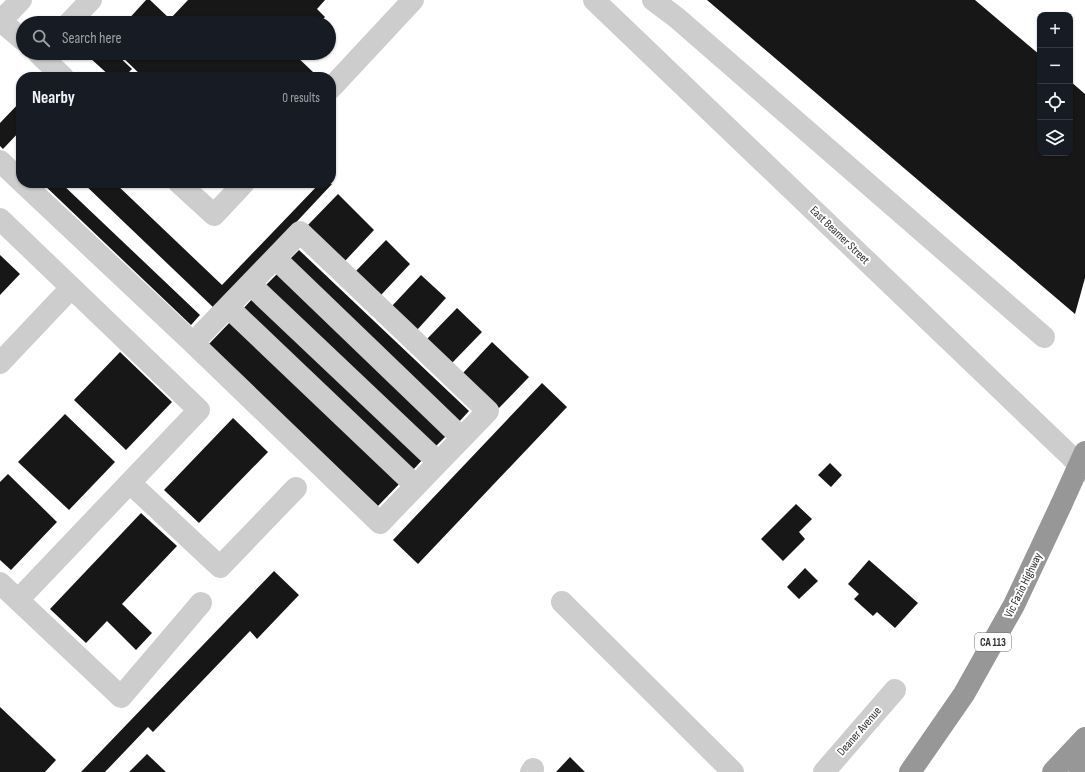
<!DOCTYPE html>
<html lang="en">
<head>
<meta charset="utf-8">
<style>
  :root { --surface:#171b24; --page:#242831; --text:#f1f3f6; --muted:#9ea1a6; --line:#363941 }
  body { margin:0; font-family:"Sofia Sans Condensed",sans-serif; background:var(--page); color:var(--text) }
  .controls { position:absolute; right:12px; top:12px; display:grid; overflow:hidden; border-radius:8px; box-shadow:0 1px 3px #0004 }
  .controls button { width:36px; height:36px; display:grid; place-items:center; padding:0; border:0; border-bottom:1px solid var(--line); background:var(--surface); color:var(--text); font:20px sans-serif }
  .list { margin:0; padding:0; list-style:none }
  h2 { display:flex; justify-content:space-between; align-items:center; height:52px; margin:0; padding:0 16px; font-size:17px }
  h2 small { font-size:13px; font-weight:400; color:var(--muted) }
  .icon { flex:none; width:22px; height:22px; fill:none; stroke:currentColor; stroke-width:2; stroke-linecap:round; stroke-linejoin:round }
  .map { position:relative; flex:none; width:1085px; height:772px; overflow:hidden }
  .search { position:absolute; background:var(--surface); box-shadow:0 1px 3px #0004; left:16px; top:16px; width:320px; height:44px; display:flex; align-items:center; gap:10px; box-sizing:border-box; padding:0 14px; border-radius:22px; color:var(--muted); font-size:15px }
  .panel { position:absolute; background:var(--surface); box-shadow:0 1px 3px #0004; left:16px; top:72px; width:320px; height:116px; border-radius:16px }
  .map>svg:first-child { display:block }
  .building { fill:#171717 }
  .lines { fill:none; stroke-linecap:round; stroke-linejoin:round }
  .minor { stroke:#cdcdcd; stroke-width:22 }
  .highway { stroke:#979797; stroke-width:22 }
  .highway-bridge { stroke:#979797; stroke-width:22 }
  .labels { text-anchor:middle; stroke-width:4; stroke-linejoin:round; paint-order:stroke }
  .shield { fill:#fff; stroke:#6e6e6e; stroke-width:1 }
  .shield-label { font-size:11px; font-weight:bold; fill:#303030 }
  .street-label { font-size:12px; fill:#303030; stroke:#fff }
</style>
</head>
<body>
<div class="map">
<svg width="1085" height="772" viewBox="0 0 1085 772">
  <rect width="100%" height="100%" fill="#fff"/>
  <path class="building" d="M 146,0 L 150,0 L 170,19 L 188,0 L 325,0 L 317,9 L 325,17 L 319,23 L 125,23 Z
    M 707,0 L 975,0 L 1040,55 L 1040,153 L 1070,153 L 1070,81 L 1085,94 L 1085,278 L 1075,314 Z
    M 92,53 L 115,53 L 132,69 L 124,77 L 111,77 L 89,57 Z
    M 118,53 L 293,53 L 313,72 L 308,77 L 143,77 Z
    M 21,101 L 21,130 L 3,149 L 0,146 L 0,123 Z
    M 42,183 L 61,183 L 200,315 L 191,325 Z
    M 83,183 L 115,183 L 222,285 L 320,183 L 332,184 L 215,309 Z
    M 338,194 L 374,230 L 345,261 L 308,225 Z
    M 386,240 L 410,264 L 381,295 L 356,271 Z
    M 299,250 L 469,411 L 457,424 L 286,263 Z
    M 0,255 L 20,274 L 0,295 Z
    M 277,274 L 447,435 L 434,448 L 264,287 Z
    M 421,275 L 446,298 L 417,330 L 392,306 Z
    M 254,297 L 424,458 L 412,471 L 242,310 Z
    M 457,308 L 482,332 L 452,363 L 427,339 Z
    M 232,320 L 402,481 L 378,506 L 208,345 Z
    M 492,342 L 529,377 L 499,408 L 463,373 Z
    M 120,352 L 172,402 L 126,450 L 74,400 Z
    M 542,383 L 567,407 L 418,564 L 393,540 Z
    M 65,414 L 115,462 L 69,510 L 18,462 Z
    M 233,418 L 268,452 L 199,523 L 164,490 Z
    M 830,463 L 842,475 L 831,487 L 818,475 Z
    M 8,474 L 57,522 L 11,570 L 0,560 L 0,482 Z
    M 796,504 L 812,519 L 799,532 L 805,539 L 783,561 L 761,539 Z
    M 141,513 L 177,546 L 122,604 L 152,633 L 136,650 L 107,621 L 86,643 L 50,609 Z
    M 869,560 L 918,603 L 895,628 L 877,612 L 873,616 L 854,599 L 859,594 L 848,584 Z
    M 805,568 L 818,581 L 799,599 L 787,587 Z
    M 274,571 L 299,595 L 257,639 L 250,631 L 153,732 L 148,727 L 105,772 L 81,772 Z
    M 0,707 L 56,760 L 45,772 L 0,772 Z
    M 147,754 L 166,772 L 129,772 Z
    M 570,757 L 585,772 L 556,772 Z"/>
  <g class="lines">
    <path class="minor" d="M 594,0 L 1085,470
      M 653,0 L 677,18 L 1044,337
      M 1,21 L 23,40
      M 0,22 L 21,0
      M 69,23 L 91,0
      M 40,53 L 39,54 L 63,77
      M 331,88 L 413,0
      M 0,161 L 21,181
      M 23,183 L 193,343 L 380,523 L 488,411 L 300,232 L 193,343
      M 179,183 L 214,215 L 244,183
      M 0,219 L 199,410 L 18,600 L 0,583
      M 275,258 L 462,438
      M 250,284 L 438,462
      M 228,307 L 416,486
      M 0,363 L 71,288
      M 130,483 L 220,567 L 296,488
      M 18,600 L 121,697 L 201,603
      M 562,602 L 733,772
      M 531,772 L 533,769
      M 824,772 L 895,690"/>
    <path class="highway" d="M 910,772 L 964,694 L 1014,605 L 1061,505
      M 1053,772 L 1085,738
      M 1080,772 L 1085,749"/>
    <path class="highway-bridge" d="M 1061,505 L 1085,452"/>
  </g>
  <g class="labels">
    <rect class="shield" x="975" y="633" width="36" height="18" rx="3"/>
    <g class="shield-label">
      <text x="993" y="646">CA 113</text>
    </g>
    <g class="street-label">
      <text transform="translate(840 235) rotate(44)" y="4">East Beamer Street</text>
      <text transform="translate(1023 585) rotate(-64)" y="4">Vic Fazio Highway</text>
      <text transform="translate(859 731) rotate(-49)" y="4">Deaner Avenue</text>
    </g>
  </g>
</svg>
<div class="controls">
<button>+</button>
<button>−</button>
<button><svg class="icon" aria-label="locate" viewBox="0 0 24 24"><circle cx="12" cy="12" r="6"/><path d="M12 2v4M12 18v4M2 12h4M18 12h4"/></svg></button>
<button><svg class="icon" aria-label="layers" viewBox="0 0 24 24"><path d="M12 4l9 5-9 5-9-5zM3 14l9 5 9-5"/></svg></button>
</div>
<div class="search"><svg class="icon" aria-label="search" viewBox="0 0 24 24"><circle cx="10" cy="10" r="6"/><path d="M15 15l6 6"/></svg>Search here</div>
<section class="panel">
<h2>Nearby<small>0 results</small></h2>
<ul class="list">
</ul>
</section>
</div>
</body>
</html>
